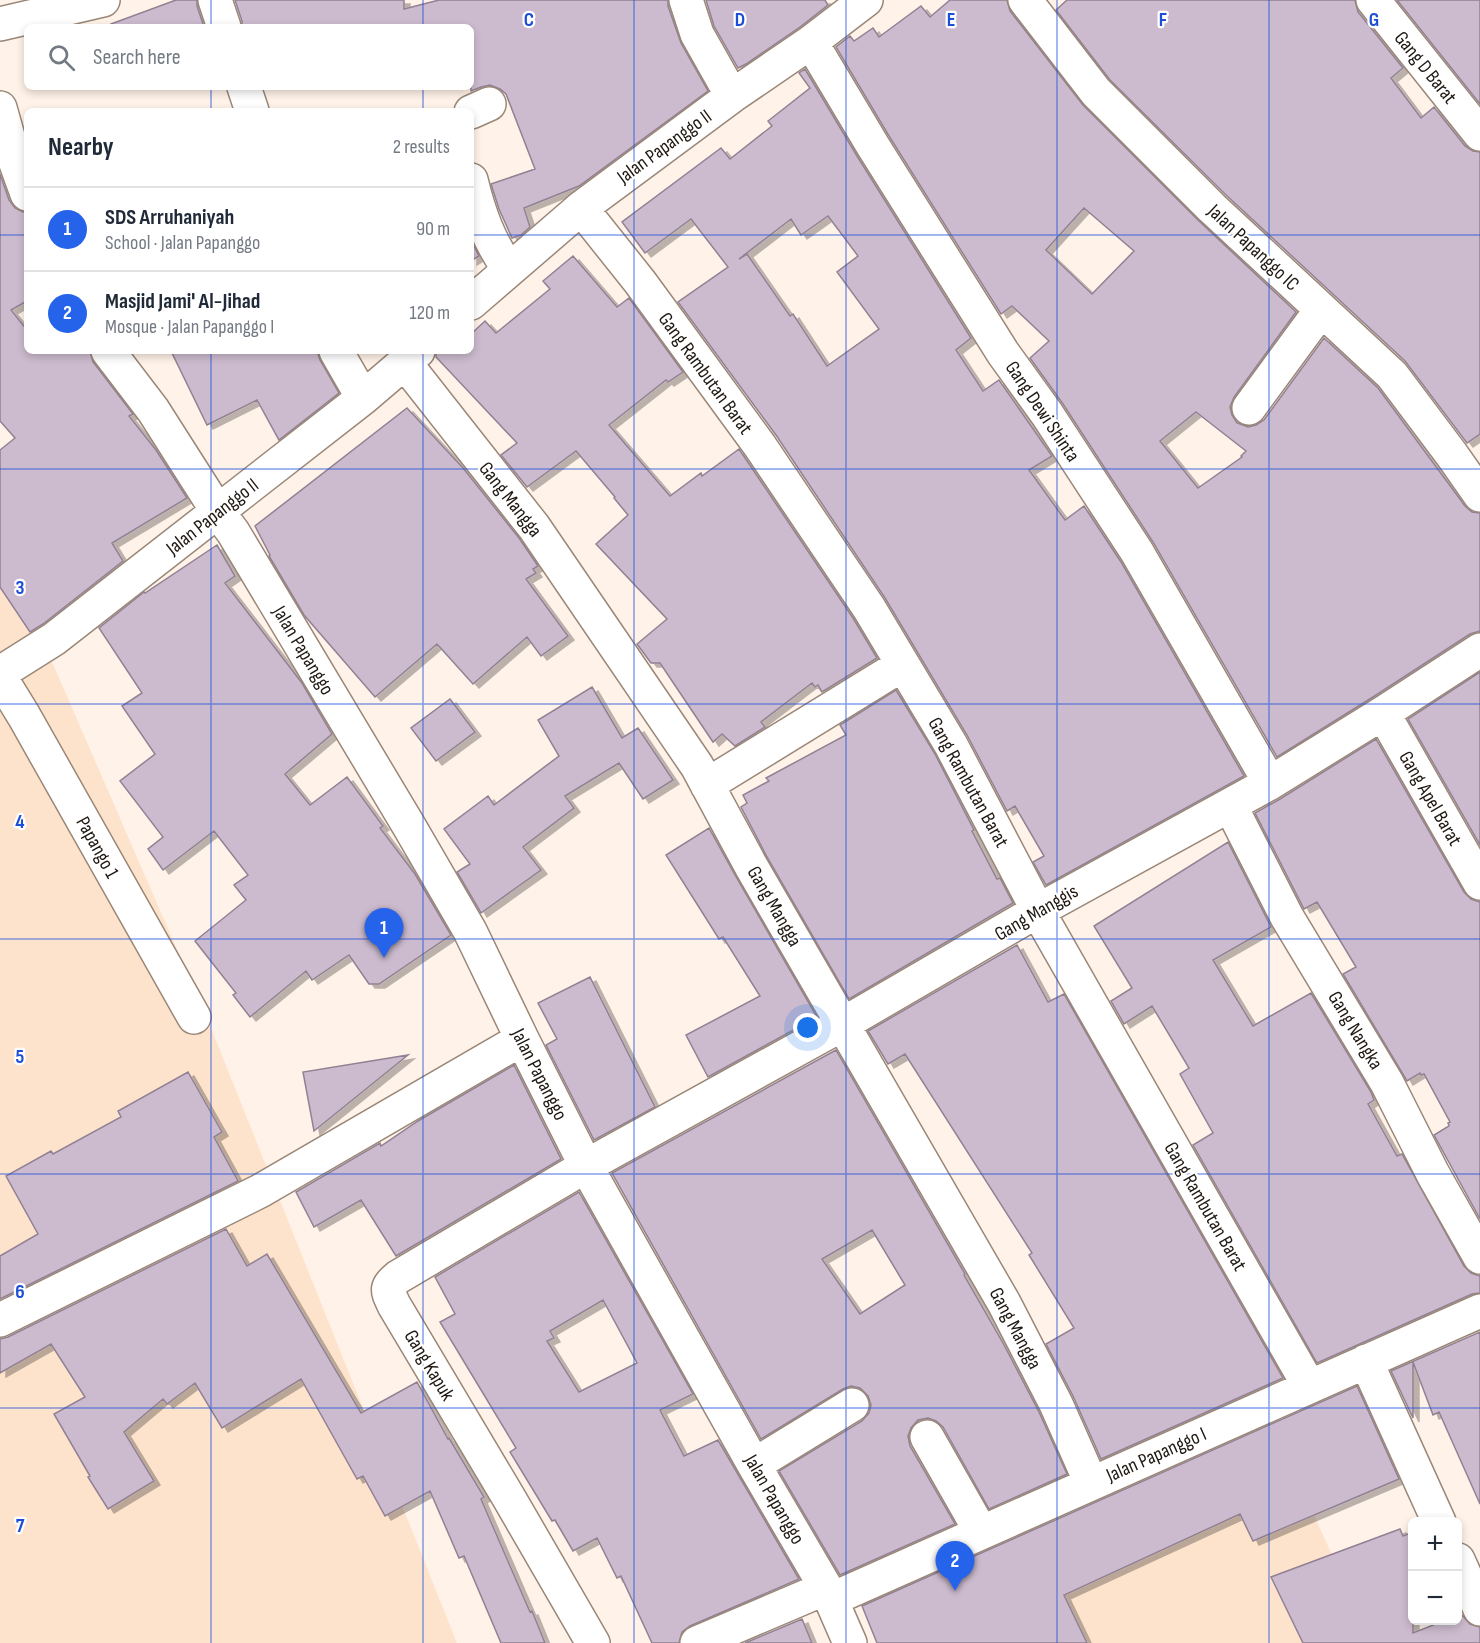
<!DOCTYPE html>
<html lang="en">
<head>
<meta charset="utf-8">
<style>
  :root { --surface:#fff; --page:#f6f6f7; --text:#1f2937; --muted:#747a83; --line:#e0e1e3; --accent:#2563eb }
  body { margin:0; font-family:"Sofia Sans Condensed",sans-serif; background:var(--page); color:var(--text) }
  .controls { position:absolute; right:18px; bottom:18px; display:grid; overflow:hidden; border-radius:9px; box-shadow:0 3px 9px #0003 }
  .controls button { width:54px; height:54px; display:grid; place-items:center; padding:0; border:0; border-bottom:2px solid var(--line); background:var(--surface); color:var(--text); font:30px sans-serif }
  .you { position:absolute; left:808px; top:1028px; width:21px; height:21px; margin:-15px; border:4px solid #fff; border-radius:50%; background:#1a73e8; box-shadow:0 0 0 9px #1a73e833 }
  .badge { display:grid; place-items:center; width:39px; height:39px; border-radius:50%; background:var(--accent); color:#fff; font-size:20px; font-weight:700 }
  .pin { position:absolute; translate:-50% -50px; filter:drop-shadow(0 2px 3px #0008) }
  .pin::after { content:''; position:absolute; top:32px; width:21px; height:18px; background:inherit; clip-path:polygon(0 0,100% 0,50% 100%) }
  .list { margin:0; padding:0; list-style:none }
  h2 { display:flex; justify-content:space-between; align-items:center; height:78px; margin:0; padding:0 24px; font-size:26px }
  h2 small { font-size:20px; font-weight:400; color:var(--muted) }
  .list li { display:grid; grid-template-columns:39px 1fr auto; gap:18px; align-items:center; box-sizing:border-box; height:84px; padding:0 24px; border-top:2px solid var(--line) }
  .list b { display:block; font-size:22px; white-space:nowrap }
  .list p { margin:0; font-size:20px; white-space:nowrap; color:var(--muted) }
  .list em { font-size:20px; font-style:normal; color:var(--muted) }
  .icon { flex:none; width:33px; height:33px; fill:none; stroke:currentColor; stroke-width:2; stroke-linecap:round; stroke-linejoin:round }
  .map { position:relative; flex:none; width:1480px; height:1643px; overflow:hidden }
  .search { position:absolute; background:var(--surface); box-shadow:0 3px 9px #0003; left:24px; top:24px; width:450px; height:66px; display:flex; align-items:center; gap:15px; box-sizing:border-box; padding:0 21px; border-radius:9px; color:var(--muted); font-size:22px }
  .panel { position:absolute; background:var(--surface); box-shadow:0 3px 9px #0003; left:24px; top:108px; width:450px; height:246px; border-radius:9px }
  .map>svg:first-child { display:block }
  .built { fill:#fee3cc }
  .building { fill:#ccbbce; stroke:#918193; stroke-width:1.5; fill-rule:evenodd; filter:url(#shadow) }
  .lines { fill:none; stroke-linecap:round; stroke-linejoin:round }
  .minor-casing { stroke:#9a8777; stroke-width:36 }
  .minor { stroke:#fff; stroke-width:33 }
  .grid { fill:none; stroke:#1d4ed8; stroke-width:1.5; stroke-opacity:0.55 }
  .labels { text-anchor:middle; stroke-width:4.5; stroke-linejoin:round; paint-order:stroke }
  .street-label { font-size:20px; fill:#1f1812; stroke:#fff }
  .grid-label { font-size:20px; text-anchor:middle; font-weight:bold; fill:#1d4ed8; stroke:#fff; stroke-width:4.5; stroke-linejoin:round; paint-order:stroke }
</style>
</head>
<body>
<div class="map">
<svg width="1480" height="1643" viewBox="0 0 1480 1643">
  <defs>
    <filter id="shadow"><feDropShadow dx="6" dy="4" stdDeviation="0" flood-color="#0004"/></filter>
  </defs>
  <rect width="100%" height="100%" fill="#fff2e8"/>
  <path class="built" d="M 0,542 L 209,1023 L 457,1643 L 0,1643 Z
    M 1274,1427 L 1372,1643 L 1015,1643 L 982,1562 Z"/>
  <path class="building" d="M 176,0 L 197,0 L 197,6 L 204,27 L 112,27 L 111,24 Z
    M 235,0 L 404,0 L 404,9 L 439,0 L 668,0 L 668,6 L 681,43 L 708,91 L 579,186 L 524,208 L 530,227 L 521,235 L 512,238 L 499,209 L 491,184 L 535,169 L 506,94 L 500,89 L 490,85 L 481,87 L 471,91 L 471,27 L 242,27 L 242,21 Z
    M 706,0 L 825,0 L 828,5 L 800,27 L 746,64 L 738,68 L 714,26 Z
    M 950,0 L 1007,0 L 1010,11 L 1083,105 L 1199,221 L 1296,312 L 1234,397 L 1230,407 L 1232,415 L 1237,423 L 1248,427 L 1256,425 L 1264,420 L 1324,338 L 1378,388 L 1465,506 L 1472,512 L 1480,513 L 1480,631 L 1470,634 L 1373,697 L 1277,757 L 1153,542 L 1063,404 L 1030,358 L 1049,341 L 1012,306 L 1001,314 L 889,136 L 836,47 L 850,36 L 854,41 L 873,28 L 879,37 L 921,6 L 930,17 ZM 1084,208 L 1134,251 L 1092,294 L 1046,250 ZM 1196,412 L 1246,451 L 1241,456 L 1242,457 L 1198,488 L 1160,441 Z
    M 1067,0 L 1355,0 L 1358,12 L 1403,68 L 1391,78 L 1421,118 L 1434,107 L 1465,146 L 1473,151 L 1480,152 L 1480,434 L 1467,443 L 1405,361 L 1225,194 L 1110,80 L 1056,10 Z
    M 1397,0 L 1480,0 L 1480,104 Z
    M 805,69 L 857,156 L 971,338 L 956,350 L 983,391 L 999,380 L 1052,456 L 1029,470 L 1065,520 L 1084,506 L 1121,562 L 1244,776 L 1046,885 L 1033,862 L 1044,856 L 1015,806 L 1007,811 L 967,735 L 885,598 L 776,435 L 678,302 L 728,267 L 691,219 L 645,253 L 622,222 L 721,148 L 730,159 L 772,126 L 768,121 L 810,88 L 799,73 ZM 828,216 L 858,256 L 837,272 L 879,329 L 827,366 L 793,314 L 790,316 L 747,254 L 739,259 L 791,219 L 801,235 Z
    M 0,174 L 9,200 L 15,208 L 23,212 L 27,212 L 27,301 L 11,310 L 27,330 L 27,351 L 90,351 L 93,362 L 133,414 L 129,416 L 156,450 L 187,498 L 112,543 L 123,561 L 43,624 L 30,632 L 0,587 L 0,450 L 15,438 L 0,421 Z
    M 471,240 L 479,256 L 471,261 Z
    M 573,256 L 617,307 L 629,298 L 683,372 L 668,382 L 666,380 L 609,425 L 670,496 L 701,473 L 702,476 L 739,449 L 853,618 L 877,658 L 822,692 L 818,685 L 815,687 L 812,683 L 761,722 L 765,727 L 735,746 L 722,734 L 713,742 L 660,663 L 651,663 L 637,644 L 667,619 L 596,544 L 628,515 L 614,498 L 615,497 L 576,451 L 527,487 L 501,455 L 517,443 L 436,357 L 436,351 L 471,351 L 471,334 L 485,321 L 496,333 L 550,289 L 543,281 Z
    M 171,351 L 317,351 L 320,360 L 339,393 L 279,440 L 257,400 L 207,425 Z
    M 407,408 L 463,468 L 519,538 L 538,566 L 533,569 L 536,573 L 526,579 L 568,636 L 541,656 L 527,637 L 473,684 L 437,644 L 375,697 L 304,615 L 269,556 L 270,555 L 255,526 Z
    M 217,545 L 235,576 L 225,583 L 302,683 L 332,734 L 285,774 L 310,805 L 347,777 L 383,826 L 380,828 L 415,874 L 451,935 L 379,984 L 369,984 L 349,955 L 312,980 L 306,971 L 250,1017 L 233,995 L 236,993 L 195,941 L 246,900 L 234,885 L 248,875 L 214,831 L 163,870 L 148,849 L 163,837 L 120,781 L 155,754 L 122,706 L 142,693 L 99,628 L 144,592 L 145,593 Z
    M 1480,672 L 1480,845 L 1408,719 Z
    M 592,687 L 622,738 L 638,728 L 673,780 L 643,799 L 619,763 L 565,796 L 574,808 L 523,847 L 541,870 L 481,913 L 457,872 L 470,864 L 444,829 L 488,796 L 494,805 L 559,756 L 538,720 Z
    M 896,690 L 935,754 L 974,830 L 972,831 L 997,879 L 1000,878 L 1013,903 L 849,999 L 767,857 L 741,807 L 747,803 L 743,795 L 769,781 L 766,778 L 846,735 L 840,725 Z
    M 450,699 L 475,732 L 436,761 L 411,728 Z
    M 1376,739 L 1464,892 L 1471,899 L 1480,902 L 1480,1219 L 1434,1135 L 1449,1126 L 1448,1123 L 1450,1122 L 1424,1074 L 1421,1075 L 1420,1073 L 1407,1081 L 1343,974 L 1356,967 L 1317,902 L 1304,909 L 1255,813 L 1280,799 Z
    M 709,828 L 735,875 L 817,1017 L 708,1077 L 686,1035 L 760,996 L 723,937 L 719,939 L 666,855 Z
    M 1228,842 L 1271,927 L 1213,960 L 1253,1026 L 1311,993 L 1371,1092 L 1374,1100 L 1368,1104 L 1397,1156 L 1402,1154 L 1464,1266 L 1471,1273 L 1480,1276 L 1480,1293 L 1472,1294 L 1317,1363 L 1193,1145 L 1213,1133 L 1180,1074 L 1189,1068 L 1152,1006 L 1124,1024 L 1111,1001 L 1132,988 L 1094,926 Z
    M 1017,945 L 1048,1002 L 1064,994 L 1283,1378 L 1101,1459 L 1073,1396 L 1046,1344 L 1074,1328 L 1029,1255 L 1032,1253 L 905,1054 L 888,1064 L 868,1031 Z
    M 590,977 L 655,1107 L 594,1140 L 546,1045 L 557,1039 L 538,1003 Z
    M 836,1050 L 965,1274 L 964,1275 L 1003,1343 L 1039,1412 L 1067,1474 L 989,1509 L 943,1427 L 936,1421 L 928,1418 L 918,1420 L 911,1428 L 908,1436 L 910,1446 L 955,1524 L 840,1575 L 779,1471 L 862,1421 L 869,1413 L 871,1405 L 868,1396 L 860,1388 L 851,1386 L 843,1389 L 761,1439 L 612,1173 ZM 872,1230 L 905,1285 L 860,1314 L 822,1259 Z
    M 408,1055 L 314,1131 L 303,1072 Z
    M 514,1065 L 561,1159 L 396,1256 L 361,1200 L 314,1227 L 296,1192 L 380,1143 L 381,1146 L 418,1121 Z
    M 188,1072 L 222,1132 L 214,1137 L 238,1181 L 0,1299 L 0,1256 L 38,1234 L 6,1176 L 51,1151 L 53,1154 L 121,1117 L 118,1111 Z
    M 579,1192 L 693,1394 L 660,1410 L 684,1456 L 718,1440 L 799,1579 L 690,1626 L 682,1632 L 679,1643 L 652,1643 L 621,1576 L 617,1578 L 597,1538 L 573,1551 L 555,1520 L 552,1521 L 510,1452 L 516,1448 L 440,1322 L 455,1314 L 435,1277 ZM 603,1300 L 637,1363 L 579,1392 L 547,1341 L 554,1338 L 550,1331 Z
    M 226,1229 L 247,1266 L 267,1254 L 361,1413 L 417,1382 L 448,1439 L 449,1438 L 484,1497 L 481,1499 L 530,1612 L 532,1611 L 545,1643 L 501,1643 L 464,1556 L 459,1558 L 430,1491 L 385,1516 L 363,1476 L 357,1479 L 301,1379 L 222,1428 L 195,1383 L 167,1404 L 163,1399 L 124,1432 L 154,1481 L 108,1509 L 88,1477 L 90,1476 L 54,1414 L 85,1397 L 51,1344 L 0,1373 L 0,1339 L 8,1337 Z
    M 1480,1332 L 1480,1504 L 1439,1412 L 1433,1415 L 1413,1362 L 1413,1418 L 1391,1371 Z
    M 1357,1386 L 1399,1479 L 1253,1541 L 1240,1514 L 1064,1595 L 1087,1643 L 877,1643 L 862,1606 Z
    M 1400,1529 L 1403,1536 L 1413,1532 L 1413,1633 L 1446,1620 L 1458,1620 L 1458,1616 L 1462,1615 L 1470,1624 L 1480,1627 L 1480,1643 L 1303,1643 L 1271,1577 Z
    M 802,1619 L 812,1643 L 745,1643 Z"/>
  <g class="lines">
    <g class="minor-casing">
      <path id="minor" d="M 215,0 L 224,27
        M 686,0 L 697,34 L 732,96
        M 1025,0 L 1096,92 L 1212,208 L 1392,375 L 1452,455 L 1480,495
        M 1373,0 L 1480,134
        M 0,24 L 103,0
        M 811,42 L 873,146 L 1003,353 L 1047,414 L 1137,552 L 1270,783
        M 244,87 L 252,111
        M 0,108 L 14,158 L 27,194
        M 471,112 L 489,104
        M 471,180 C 479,213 489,242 509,269
        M 581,208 L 640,282 L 760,446 L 869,608 L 951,745 L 1044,922 L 1309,1386
        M 471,303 L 581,208 L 732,96 L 811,42 L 866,0
        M 108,351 L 153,410 L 218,512 L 233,532 L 409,826 L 470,931 L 522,1039 L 586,1166 L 754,1465 L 826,1588 L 850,1643
        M 336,351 L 363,398
        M 405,363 L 534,527 L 697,766 L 751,866 L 1004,1303 L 1056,1404 L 1091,1483
        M 1249,408 L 1321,310
        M 0,673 L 54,639 L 363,398 L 418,351
        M 0,677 L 24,716 L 194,1017
        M 1383,713 L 1480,883
        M 707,785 L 902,665
        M 1230,805 L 1287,917 L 1387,1083 L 1433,1174 L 1480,1257
        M 0,1320 L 260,1191 L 522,1039
        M 1366,1361 L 1439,1522
        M 927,1437 L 981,1532
        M 754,1465 L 852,1405
        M 1458,1560 L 1480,1609
        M 832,1599 L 1480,1311
        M 593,1643 L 509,1498 L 394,1305 C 387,1290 385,1288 398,1277 L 586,1166 L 843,1024 L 1039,910 L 1270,783 L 1383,713 L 1480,650
        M 697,1643 L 826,1588"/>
    </g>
    <use href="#minor" class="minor"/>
  </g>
  <path class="grid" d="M 211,0 L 211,27M 423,0 L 423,27M 634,0 L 634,1643M 846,0 L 846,1643M 1057,0 L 1057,1643M 1269,0 L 1269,1643M 211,87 L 211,111M 423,87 L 423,111M 0,235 L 27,235M 471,235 L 1480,235M 211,351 L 211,1643M 423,351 L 423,1643M 0,469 L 1480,469M 0,704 L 1480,704M 0,939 L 1480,939M 0,1174 L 1480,1174M 0,1408 L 1480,1408"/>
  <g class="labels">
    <g class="street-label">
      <text transform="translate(1426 67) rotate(51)" y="7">Gang D Barat</text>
      <text transform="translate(664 146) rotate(-36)" y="7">Jalan Papanggo II</text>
      <text transform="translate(1254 247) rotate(43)" y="7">Jalan Papanggo IC</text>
      <text transform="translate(706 373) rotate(54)" y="7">Gang Rambutan Barat</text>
      <text transform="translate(1043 411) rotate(56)" y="7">Gang Dewi Shinta</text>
      <text transform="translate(511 499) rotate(52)" y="7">Gang Mangga</text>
      <text transform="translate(212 516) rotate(-38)" y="7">Jalan Papanggo II</text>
      <text transform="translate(304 650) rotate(59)" y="7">Jalan Papanggo</text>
      <text transform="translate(969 782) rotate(61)" y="7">Gang Rambutan Barat</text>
      <text transform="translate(1431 798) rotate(60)" y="7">Gang Apel Barat</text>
      <text transform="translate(98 847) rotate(61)" y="7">Papango 1</text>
      <text transform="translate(775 906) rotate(60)" y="7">Gang Mangga</text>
      <text transform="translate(1036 912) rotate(-30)" y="7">Gang Manggis</text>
      <text transform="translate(1356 1030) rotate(59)" y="7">Gang Nangka</text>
      <text transform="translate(540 1074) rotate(63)" y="7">Jalan Papanggo</text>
      <text transform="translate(1206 1206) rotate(60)" y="7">Gang Rambutan Barat</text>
      <text transform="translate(1016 1328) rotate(62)" y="7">Gang Mangga</text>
      <text transform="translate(430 1365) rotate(59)" y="7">Gang Kapuk</text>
      <text transform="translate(1156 1454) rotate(-24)" y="7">Jalan Papanggo I</text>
      <text transform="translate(775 1499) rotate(60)" y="7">Jalan Papanggo</text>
    </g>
  </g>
  <g class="grid-label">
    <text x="529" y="26">C</text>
    <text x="740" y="26">D</text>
    <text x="951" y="26">E</text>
    <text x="1163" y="26">F</text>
    <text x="1374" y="26">G</text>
    <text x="20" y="594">3</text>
    <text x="20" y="828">4</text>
    <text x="20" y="1063">5</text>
    <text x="20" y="1298">6</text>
    <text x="20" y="1532">7</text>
  </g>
</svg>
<div class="controls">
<button>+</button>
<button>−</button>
</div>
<div class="you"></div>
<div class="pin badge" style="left:384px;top:958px">1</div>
<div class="pin badge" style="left:955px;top:1591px">2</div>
<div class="search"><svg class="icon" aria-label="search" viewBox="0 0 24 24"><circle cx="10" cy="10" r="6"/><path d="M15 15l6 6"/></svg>Search here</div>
<section class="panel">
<h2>Nearby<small>2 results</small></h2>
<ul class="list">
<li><span class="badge">1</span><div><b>SDS Arruhaniyah</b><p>School · Jalan Papanggo</p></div><em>90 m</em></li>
<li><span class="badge">2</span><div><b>Masjid Jami' Al-Jihad</b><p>Mosque · Jalan Papanggo I</p></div><em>120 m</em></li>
</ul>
</section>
</div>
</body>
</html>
